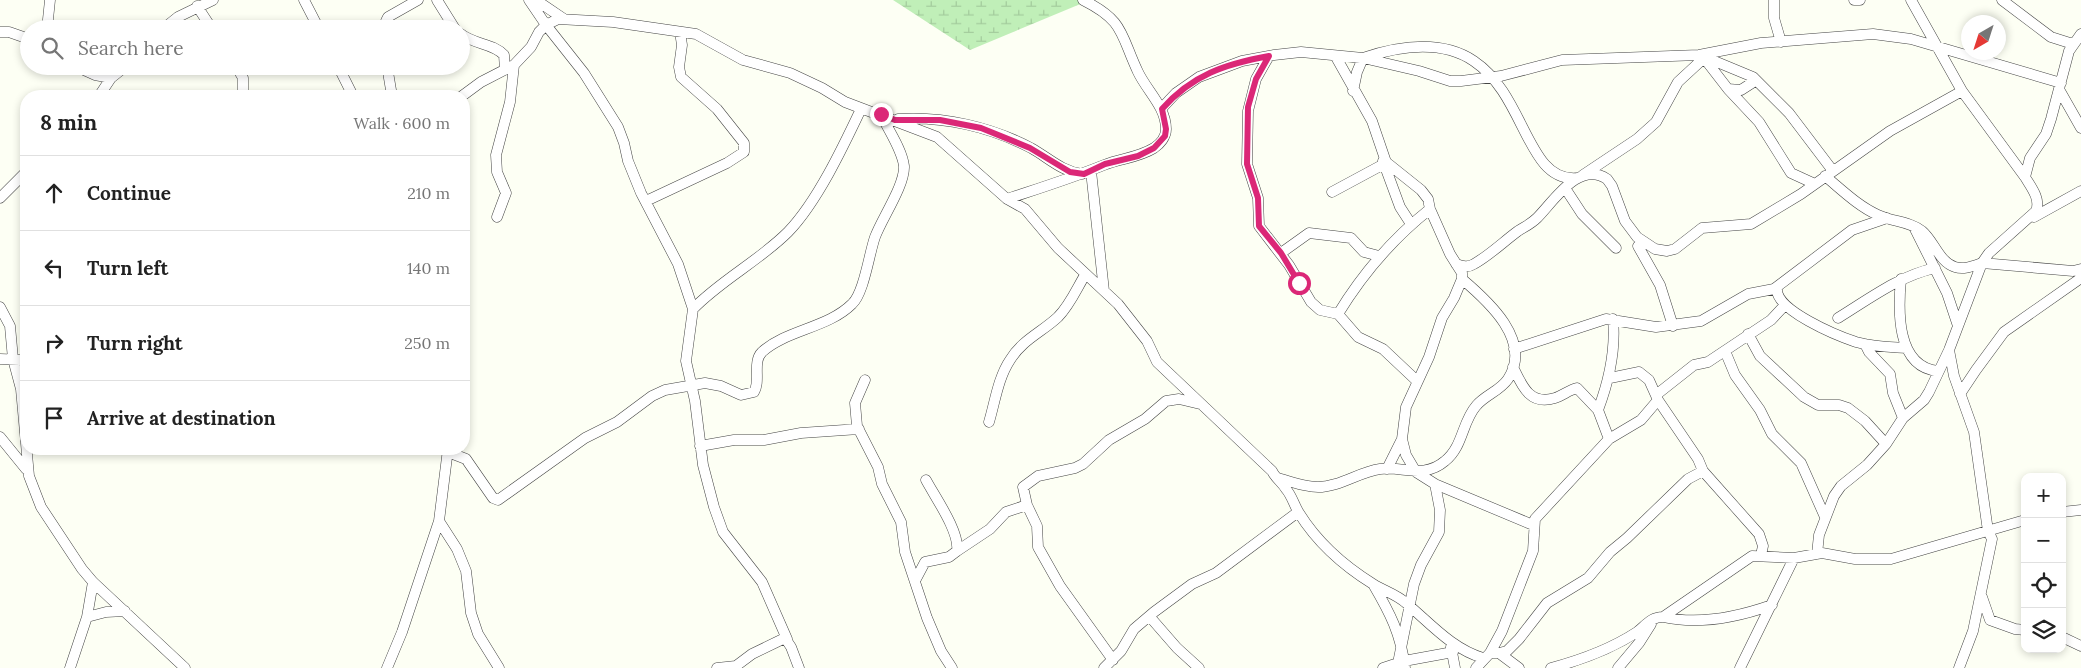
<!DOCTYPE html>
<html lang="en">
<head>
<meta charset="utf-8">
<style>
  :root { --surface:#fff; --page:#f2f2f2; --text:#222; --muted:#767676; --line:#e0e0e0 }
  body { margin:0; font-family:Lora,serif; background:var(--page); color:var(--text) }
  .controls { position:absolute; right:15px; bottom:15px; display:grid; overflow:hidden; border-radius:10px; box-shadow:0 2px 8px #0003 }
  .controls button { width:45px; height:45px; display:grid; place-items:center; padding:0; border:0; border-bottom:1px solid var(--line); background:var(--surface); color:var(--text); font:25px sans-serif }
  .compass { position:absolute; left:1961px; top:15px; width:45px; height:45px; border-radius:50%; background:var(--surface); box-shadow:0 2px 8px #0003; rotate:219deg }
  .stop { position:absolute; width:15px; height:15px; margin:-11px; border:4px solid #db2777; border-radius:50%; background:#fff }
  .stop.end { background:#db2777; border-color:#fff; box-shadow:0 1px 5px #0008 }
  .list { margin:0; padding:0; list-style:none }
  h2 { display:flex; justify-content:space-between; align-items:center; height:65px; margin:0; padding:0 20px; font-size:21px }
  h2 small { font-size:16px; font-weight:400; color:var(--muted) }
  .list li { display:grid; grid-template-columns:32px 1fr auto; gap:15px; align-items:center; box-sizing:border-box; height:75px; padding:0 20px; border-top:1px solid var(--line) }
  .list b { display:block; font-size:19px; white-space:nowrap }
  .list em { font-size:16px; font-style:normal; color:var(--muted) }
  .icon { flex:none; width:28px; height:28px; fill:none; stroke:currentColor; stroke-width:2; stroke-linecap:round; stroke-linejoin:round }
  .map { position:relative; flex:none; width:2081px; height:668px; overflow:hidden }
  .search { position:absolute; background:var(--surface); box-shadow:0 2px 8px #0003; left:20px; top:20px; width:450px; height:55px; display:flex; align-items:center; gap:12px; box-sizing:border-box; padding:0 18px; border-radius:28px; color:var(--muted); font-size:19px }
  .panel { position:absolute; background:var(--surface); box-shadow:0 2px 8px #0003; left:20px; top:90px; width:450px; height:365px; border-radius:20px }
  .map>svg:first-child { display:block }
  .wetland { fill:url(#wetland-marsh) }
  .lines { fill:none; stroke-linecap:round; stroke-linejoin:round }
  .minor-casing { stroke:#444; stroke-width:11 }
  .minor { stroke:#fff; stroke-width:10 }
  .route { stroke:#db2777; stroke-width:6 }
</style>
</head>
<body>
<div class="map">
<svg width="2081" height="668" viewBox="0 0 2081 668">
  <defs>
    <pattern id="wetland-marsh" width="20" height="14" patternUnits="userSpaceOnUse" patternTransform="scale(1.25)"><rect width="20" height="14" fill="#c0efb8"/><path d="M1 5h8M5 5V1M11 12h8M15 12V8" fill="none" stroke="#a4cc9d"/></pattern>
  </defs>
  <rect width="100%" height="100%" fill="#fdfff4"/>
  <path class="wetland" d="M 893,0 L 1090,0 L 970,50 Z"/>
  <g class="lines">
    <g class="minor-casing">
      <path id="minor" d="M 304,0 L 319,29
        M 437,0 L 455,29
        M 529,0 L 546,25 L 584,73 L 618,127 L 624,143 L 628,161 L 641,193 L 678,264 L 693,309 L 686,361 L 695,401 L 703,465 L 714,507 L 723,532 L 762,582 L 787,639
        M 536,0 L 564,19
        M 1774,0 L 1774,18 L 1781,42
        M 1854,0 L 1860,0
        M 1911,0 L 1962,91 L 2025,177
        M 2002,0 L 2051,37 L 2073,44
        M 197,6 L 212,29
        M 47,29 L 50,0
        M 163,29 L 178,17 L 213,0
        M 387,29 L 386,21 L 388,17 L 418,0
        M 0,32 L 9,32 L 29,39
        M 461,34 C 475,45 493,43 504,55 L 505,70
        M 1700,55 L 1753,77 L 1789,113 L 1833,171
        M 1269,56 L 1256,79 L 1248,111 L 1247,164 L 1258,198 L 1259,226 L 1289,265 L 1311,302 L 1320,310 L 1338,314 L 1358,337 L 1383,349 L 1417,381
        M 1336,57 L 1372,121 L 1386,162 L 1421,190 L 1428,199 L 1430,209 L 1450,254 L 1462,273 L 1462,279 L 1454,298 L 1442,318 L 1429,357 L 1406,407 L 1402,439 L 1406,455 L 1416,472 L 1435,484 L 1533,525
        M 1706,57 L 1704,58 L 1728,89 L 1741,90 L 1755,81
        M 75,66 L 95,75 L 111,78
        M 236,66 L 243,78 L 243,96
        M 338,66 L 353,96
        M 387,66 L 392,96
        M 1728,89 L 1759,122 L 1791,173 L 1815,184
        M 1353,91 L 1357,72 L 1363,58 C 1536,0 1504,185 1577,178
        M 2060,91 L 2081,128
        M 99,96 L 111,78 L 126,66
        M 462,96 L 481,82 L 514,65 L 531,47 L 539,32 L 546,25 L 558,19 L 613,22 L 696,34 L 743,60 L 790,73 L 822,88 L 845,102 L 937,137 L 1007,199 L 1025,209 L 1058,248 L 1118,304 L 1147,341 L 1157,362 L 1272,471 C 1276,479 1282,482 1286,489 C 1292,496 1294,505 1299,513 C 1317,542 1344,566 1373,584 C 1384,591 1396,594 1406,603 C 1430,623 1452,649 1483,658
        M 1161,109 L 1176,93 L 1199,77 L 1242,61 L 1274,55 L 1301,52 L 1363,58 L 1419,71 L 1450,81 L 1461,81 L 1501,76 L 1562,60 L 1699,55 L 1761,43 L 1873,34 L 1911,39 L 2061,83
        M 898,119 C 944,116 991,127 1031,148 C 1049,158 1061,171 1082,174
        M 1383,161 L 1400,207 L 1411,224
        M 1091,171 L 1104,291
        M 1583,175 L 1637,139 L 1656,122 L 1678,82 L 1704,58
        M 1825,176 C 1842,190 1858,206 1878,215 C 1893,222 1909,221 1922,231 C 1934,241 1939,262 1955,267 C 1964,270 1973,266 1982,263 L 2073,271 L 2081,269
        M 1565,188 L 1582,214 L 1616,248
        M 1332,192 L 1384,164
        M 0,198 L 26,172
        M 1007,199 C 1040,188 1072,178 1104,165 C 1121,158 1138,158 1154,148 C 1160,144 1166,137 1166,129 C 1166,107 1147,91 1138,72 C 1120,34 1125,21 1083,0
        M 646,201 L 727,163 L 744,152 L 744,143 L 717,109 L 681,77 L 679,67 L 682,45 L 680,32
        M 497,217 L 506,193 L 497,172 L 496,155 L 510,102 L 514,65
        M 2034,217 L 2081,191
        M 1914,227 L 1947,293 L 1958,326
        M 1638,246 L 1660,285 L 1673,326
        M 1281,253 L 1309,233 L 1351,238 L 1364,252 L 1379,256
        M 1456,264 C 1462,266 1468,268 1474,264 C 1490,255 1503,242 1518,231 C 1524,227 1531,224 1537,218 C 1554,201 1579,160 1607,179 L 1612,186 L 1625,221 L 1637,237 L 1655,249 L 1667,251 L 1675,249 L 1702,228 L 1751,224 L 1801,194 L 1890,131 L 1962,91
        M 1901,279 C 1898,310 1896,367 1938,371
        M 1777,288 C 1774,310 1838,336 1856,342 C 1873,347 1890,347 1906,348
        M 0,307 L 10,326 L 13,359 L 21,389 L 29,476 L 41,507 L 82,569 L 93,582 L 185,668
        M 693,309 C 721,280 759,261 788,232 C 817,202 843,147 861,109
        M 1338,314 C 1363,273 1392,239 1430,209
        M 1838,318 C 1869,299 1899,276 1935,268
        M 1748,334 L 1760,356 L 1804,397 L 1818,405 L 1839,405 L 1848,408 L 1865,421 L 1886,444
        M 1865,344 L 1869,352 L 1890,374 L 1893,393 L 1903,418
        M 1514,349 L 1606,319 L 1656,327 L 1701,321 L 1748,294 L 1774,289 L 1852,230 L 1887,218
        M 1949,350 L 1954,376 L 1974,432 L 1988,531 L 1992,539 L 1973,631 L 1959,668
        M 1725,351 L 1735,375 L 1760,410 L 1772,434 L 1801,463 L 1825,517
        M 0,359 L 26,360
        M 1513,367 C 1522,386 1530,406 1555,398 C 1562,396 1569,390 1577,388 L 1598,410
        M 1610,378 L 1639,372 L 1649,380 L 1658,400 L 1698,459 L 1703,471 L 1759,534 L 1763,546 L 1761,555
        M 865,380 L 855,403 L 857,426 L 878,467 L 882,484 L 901,522 L 905,552 L 927,618 L 941,651 L 952,668
        M 1960,394 L 1976,370 L 2004,332 L 2081,278
        M 1656,395 L 1694,365 L 1708,362 L 1771,320 L 1785,305
        M 989,422 C 995,402 998,378 1010,360 C 1022,340 1042,332 1058,317 C 1070,305 1077,288 1085,275
        M 0,437 L 26,469
        M 1609,439 L 1598,410 C 1609,381 1616,351 1613,319
        M 700,446 L 734,440 L 764,440 L 801,433 L 859,429
        M 448,452 L 466,459 L 493,498 L 498,500 L 585,438 L 617,422 L 652,396 L 665,390 L 705,383 L 721,386 L 741,395 L 754,392 C 761,381 752,362 762,352 C 786,330 828,328 852,304 C 864,293 869,254 875,237 C 882,218 905,185 904,166 C 902,149 888,130 881,114
        M 1387,469 L 1402,439
        M 1278,478 C 1291,482 1305,487 1318,487 C 1339,487 1359,472 1380,469 C 1403,466 1424,479 1445,461 C 1463,447 1462,422 1476,406 C 1485,395 1500,391 1508,379 C 1533,341 1488,301 1462,279
        M 2062,512 L 2081,510
        M 439,521 L 457,549 L 466,571 L 471,613 L 478,634 L 499,668
        M 957,551 L 990,529 L 1006,512 L 1027,505
        M 1817,554 L 1819,535 L 1834,496 L 1841,486 L 1867,465 L 1886,444 L 1903,418 L 1924,400 L 1929,392 L 1949,350 L 1982,263 L 1989,253 L 2036,211 C 2041,199 2031,187 2025,177 L 2030,158 L 2046,134 L 2051,119 L 2069,51 L 2081,34
        M 916,579 L 925,562 L 949,557 L 957,551 C 960,532 935,497 926,480
        M 1373,584 C 1390,613 1401,634 1405,668
        M 1982,597 L 1990,620 L 2015,629 L 2025,630
        M 87,617 L 106,612 L 125,611
        M 1150,617 L 1177,648 L 1199,668
        M 1663,617 C 1698,625 1738,617 1772,605
        M 2062,637 L 2081,646
        M 1451,647 L 1455,668
        M 1490,653 L 1502,631 L 1533,551 L 1535,519 L 1609,439 L 1641,420 L 1658,400
        M 1499,653 L 1507,651 L 1519,639 L 1547,603 L 1588,578 L 1610,552 L 1627,538 L 1688,479 L 1703,471
        M 1113,660 L 1060,586 L 1038,547 L 1037,526 L 1027,505 L 1023,487 L 1038,476 L 1075,468 L 1083,464 L 1109,440 L 1145,419 L 1166,401 L 1179,399 L 1200,404
        M 70,668 L 87,617 L 93,582
        M 387,668 L 402,632 L 439,521 L 448,449
        M 717,668 L 736,666 L 752,654 L 785,638 L 791,647 L 799,668
        M 1104,668 L 1121,651 L 1134,629 L 1154,612 L 1192,584 L 1216,573 L 1298,512
        M 1383,668 L 1404,661 L 1453,652
        M 1397,668 L 1414,584 L 1421,565 L 1439,532 L 1440,510 L 1435,484
        M 1476,668 L 1490,653 L 1499,653 L 1519,668
        M 1551,668 C 1581,660 1611,649 1637,632 C 1646,625 1651,617 1663,617 L 1752,556 L 1794,558 L 1822,553 L 1855,559 L 1891,559 L 2025,520
        M 1618,668 L 1639,643 L 1651,624
        M 1740,668 L 1794,558"/>
    </g>
    <use href="#minor" class="minor"/>
  </g>
  <g class="lines">
    <path class="route" d="M 881,114 L 895,120 L 940,120 L 981,128 L 1030,148 L 1070,172 L 1084,174 L 1105,164 L 1138,156 L 1154,148 L 1165,136 L 1166,129 L 1162,109 C 1192,75 1225,64 1269,56 L 1256,79 L 1248,107 L 1247,164 L 1258,198 L 1259,226 L 1281,253 L 1299,283"/>
  </g>
</svg>
<div class="controls">
<button>+</button>
<button>−</button>
<button><svg class="icon" aria-label="locate" viewBox="0 0 24 24"><circle cx="12" cy="12" r="6"/><path d="M12 2v4M12 18v4M2 12h4M18 12h4"/></svg></button>
<button><svg class="icon" aria-label="layers" viewBox="0 0 24 24"><path d="M12 4l9 5-9 5-9-5zM3 14l9 5 9-5"/></svg></button>
</div>
<svg class="compass" viewBox="-18 -18 36 36"><path d="M0-13l5 13h-10z" fill="#e53935"/><path d="M0 13l5-13h-10z" fill="#767676"/></svg>
<div class="stop" style="left:1299px;top:283px"></div>
<div class="stop end" style="left:881px;top:114px"></div>
<div class="search"><svg class="icon" aria-label="search" viewBox="0 0 24 24"><circle cx="10" cy="10" r="6"/><path d="M15 15l6 6"/></svg>Search here</div>
<section class="panel">
<h2>8 min<small>Walk · 600 m</small></h2>
<ul class="list">
<li><svg class="icon" aria-label="ahead" viewBox="0 0 24 24"><path d="M12 20V5M6 11l6-6 6 6"/></svg><div><b>Continue</b></div><em>210 m</em></li>
<li><svg class="icon" aria-label="left" viewBox="0 0 24 24"><path d="M17 20v-9H6M10 6l-5 5 5 5"/></svg><div><b>Turn left</b></div><em>140 m</em></li>
<li><svg class="icon" aria-label="right" viewBox="0 0 24 24"><path d="M7 20v-9h11M14 6l5 5-5 5"/></svg><div><b>Turn right</b></div><em>250 m</em></li>
<li><svg class="icon" aria-label="arrive" viewBox="0 0 24 24"><path d="M6 21V4h12l-3 4 3 4H6"/></svg><div><b>Arrive at destination</b></div></li>
</ul>
</section>
</div>
</body>
</html>
